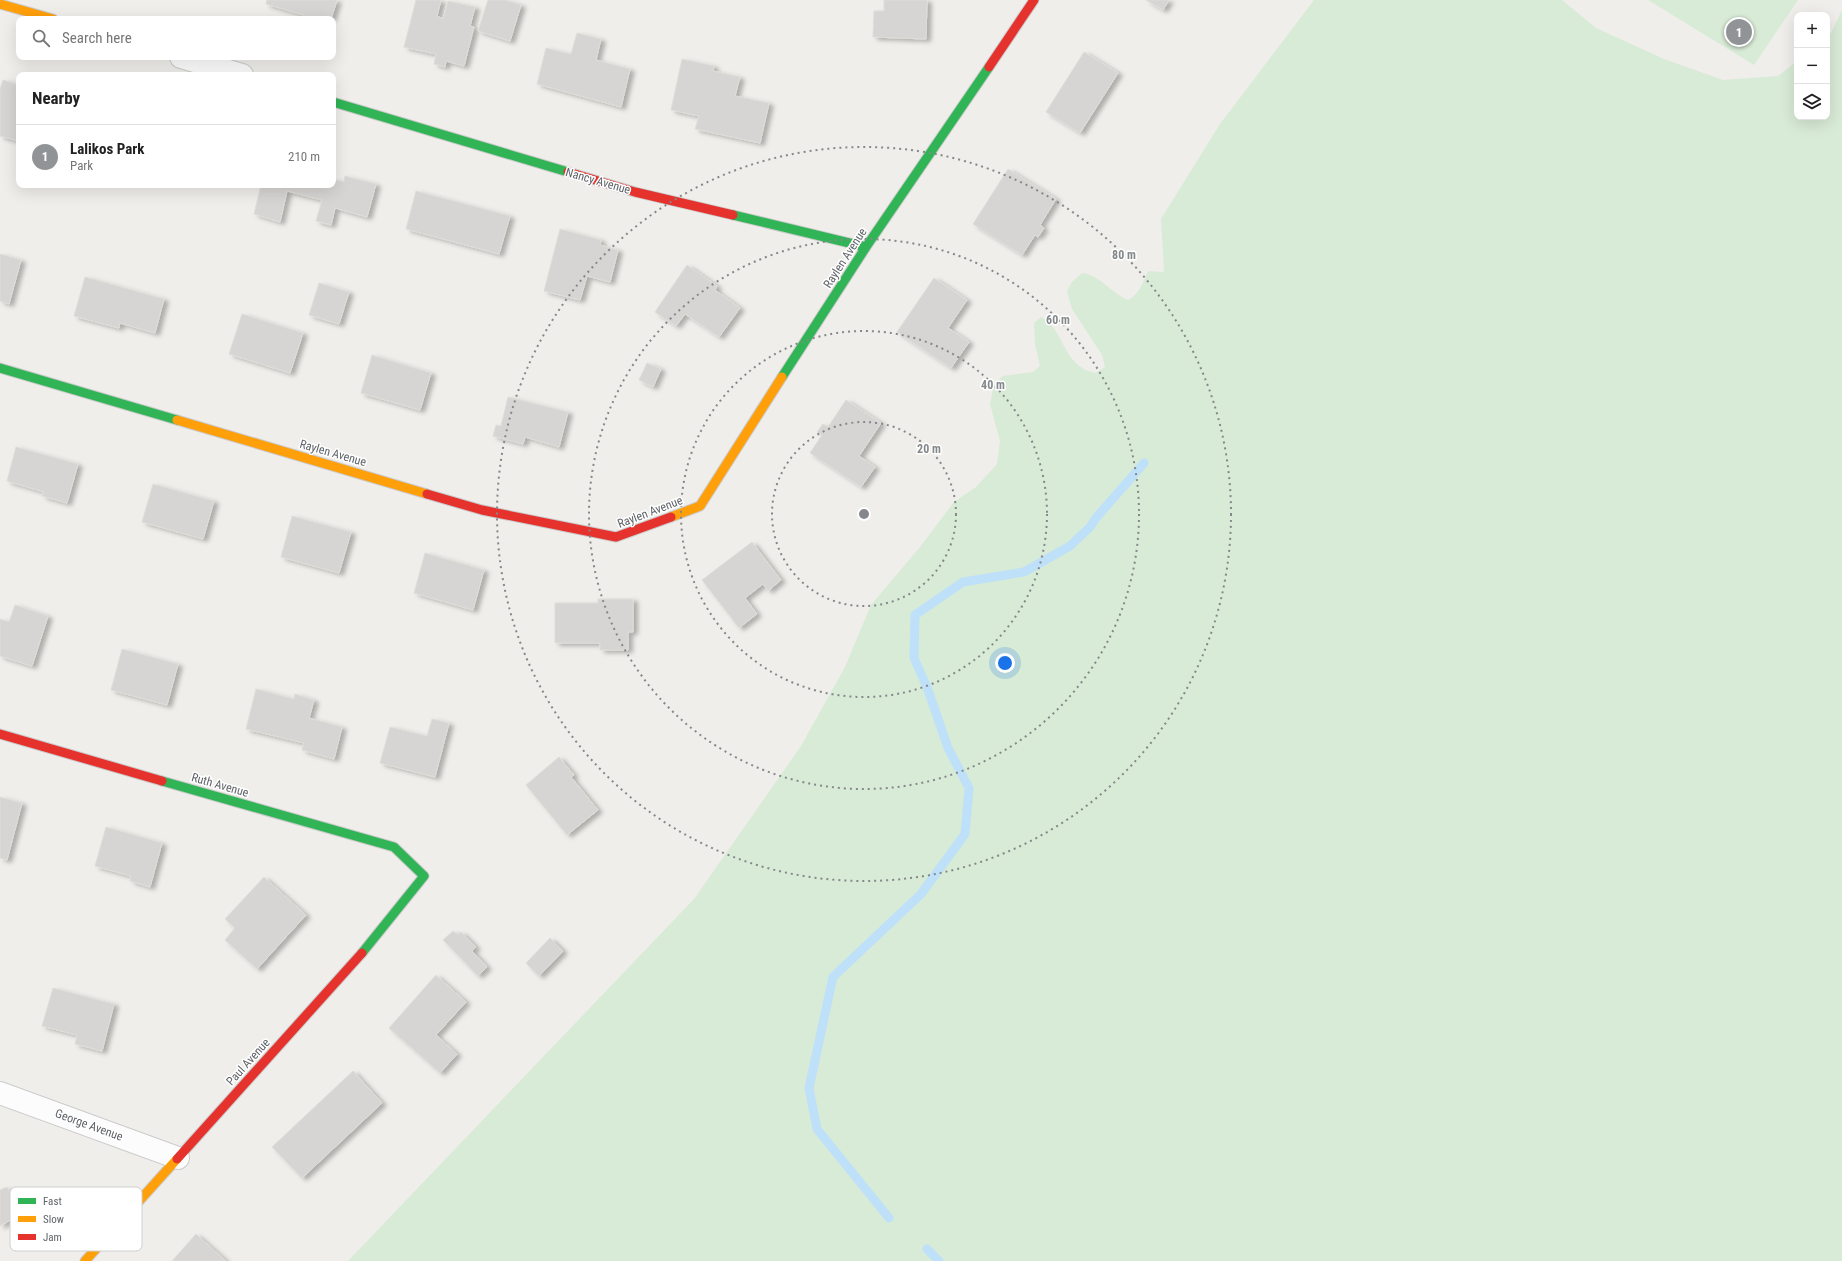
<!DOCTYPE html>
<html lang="en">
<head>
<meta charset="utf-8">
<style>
  :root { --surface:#fff; --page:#f6f6f6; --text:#222; --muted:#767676; --line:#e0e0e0; --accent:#919496 }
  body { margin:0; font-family:"Roboto Condensed",sans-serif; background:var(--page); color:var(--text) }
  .controls { position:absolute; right:12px; top:12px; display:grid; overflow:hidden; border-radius:8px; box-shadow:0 4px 16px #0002 }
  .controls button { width:36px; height:36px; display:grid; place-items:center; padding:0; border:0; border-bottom:1px solid var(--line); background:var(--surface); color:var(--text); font:20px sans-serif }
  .you { position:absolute; left:1005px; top:663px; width:14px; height:14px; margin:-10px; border:3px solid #fff; border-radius:50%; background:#1a73e8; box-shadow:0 0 0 6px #1a73e833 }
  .badge { display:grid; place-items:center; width:26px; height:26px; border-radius:50%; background:var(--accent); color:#fff; font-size:13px; font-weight:700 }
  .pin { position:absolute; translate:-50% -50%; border:2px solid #fff; box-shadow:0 1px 4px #0006 }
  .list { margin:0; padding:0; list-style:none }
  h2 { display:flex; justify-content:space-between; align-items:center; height:52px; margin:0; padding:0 16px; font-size:17px }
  h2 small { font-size:13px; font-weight:400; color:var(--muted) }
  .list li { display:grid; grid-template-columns:26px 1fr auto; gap:12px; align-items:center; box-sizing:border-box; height:64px; padding:0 16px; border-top:1px solid var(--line) }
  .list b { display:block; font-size:15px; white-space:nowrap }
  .list p { margin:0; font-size:13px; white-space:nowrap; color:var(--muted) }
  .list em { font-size:13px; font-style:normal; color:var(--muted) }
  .icon { flex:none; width:22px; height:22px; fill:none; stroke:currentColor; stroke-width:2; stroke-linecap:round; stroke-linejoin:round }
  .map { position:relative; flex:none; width:1842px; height:1261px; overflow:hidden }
  .search { position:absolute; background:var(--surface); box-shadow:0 4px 16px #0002; left:16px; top:16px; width:320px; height:44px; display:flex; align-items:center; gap:10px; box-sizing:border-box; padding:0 14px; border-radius:8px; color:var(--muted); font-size:15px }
  .panel { position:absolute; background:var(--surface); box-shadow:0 4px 16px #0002; left:16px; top:72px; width:320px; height:116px; border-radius:8px }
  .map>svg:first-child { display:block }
  .green { fill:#d8ebd6 }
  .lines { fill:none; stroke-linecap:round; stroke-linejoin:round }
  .stream { stroke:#bfe0f9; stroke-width:9 }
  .building { fill:#d6d5d3; stroke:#deddd9; filter:url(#shadow) }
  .street-casing { stroke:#cbcccc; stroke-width:24 }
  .fast-casing { stroke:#cacacb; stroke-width:11 }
  .slow-casing { stroke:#cacacb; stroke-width:11 }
  .jam-casing { stroke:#cacacb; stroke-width:11 }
  .street { stroke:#fdfcfc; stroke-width:22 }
  .fast { stroke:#30b455; stroke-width:9 }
  .slow { stroke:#ff9f0a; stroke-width:9 }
  .jam { stroke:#e5322d; stroke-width:9 }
  .ring { fill:none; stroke:#84888a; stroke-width:2; stroke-dasharray:2 4 }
  .labels { text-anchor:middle; stroke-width:3; stroke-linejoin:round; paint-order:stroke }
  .street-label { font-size:12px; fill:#5f6368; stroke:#fff }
  .key { fill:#fff; stroke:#cfd0d2; stroke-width:1 }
  .key-label { font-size:11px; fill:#5f6368 }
  .centre { fill:#84888a; stroke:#fff; stroke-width:2 }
  .ring-label { font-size:12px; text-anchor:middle; font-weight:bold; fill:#84888a; stroke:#fff; stroke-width:3; stroke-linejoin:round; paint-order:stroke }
</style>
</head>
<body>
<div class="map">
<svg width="1842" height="1261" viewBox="0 0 1842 1261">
  <defs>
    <filter id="shadow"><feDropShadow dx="4.5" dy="2.5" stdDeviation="2" flood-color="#0004"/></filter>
  </defs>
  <rect width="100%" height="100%" fill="#efeeea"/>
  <path class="green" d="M 1314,0 L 1562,0 L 1596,28 L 1664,59 L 1723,80 L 1778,76 L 1797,61 L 1797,117 L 1827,117 L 1827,37 L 1830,35 L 1842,10 L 1842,1261 L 348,1261 L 694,899 L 801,746 L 845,667 L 871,605 L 920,547 L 954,502 L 976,487 L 997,464 L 1000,441 L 990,404 L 994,384 L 1003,376 L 1033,372 L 1040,366 L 1035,344 L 1034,323 L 1041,317 C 1066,331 1062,367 1096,373 L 1105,367 L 1102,355 L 1072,309 L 1067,291 L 1072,282 L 1082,273 C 1100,275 1111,293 1128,300 C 1139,294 1143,283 1148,271 L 1164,272 L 1161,219 L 1220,124 Z
    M 1648,0 L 1798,0 L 1754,65 Z"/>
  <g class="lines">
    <path class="stream" d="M 889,1218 L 817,1129 L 809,1088 L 833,977 L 921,894 L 965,834 L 969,788 L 948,748 L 927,687 L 914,658 L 915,615 L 963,582 L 1024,572 L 1070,546 L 1090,527 L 1096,518 L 1144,463
      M 927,1249 L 939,1261"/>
  </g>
  <path class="building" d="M 267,0 L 337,0 L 331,19 L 302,19 L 304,15 L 266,4 Z
    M 416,0 L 441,0 L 437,16 L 443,19 L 448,1 L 475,7 L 470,26 L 474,27 L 464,66 L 446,61 L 445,67 L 434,64 L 436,54 L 404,47 Z
    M 488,0 L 505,0 L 521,5 L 510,41 L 478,31 Z
    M 884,0 L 927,0 L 926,39 L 873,37 L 874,11 L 884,11 Z
    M 1146,0 L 1169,0 L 1163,10 Z
    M 577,33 L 601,39 L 596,60 L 630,69 L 621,107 L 537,84 L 546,48 L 571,54 Z
    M 1084,52 L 1118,73 L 1080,133 L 1046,112 Z
    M 682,59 L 714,66 L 713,71 L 740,77 L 735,96 L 769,103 L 760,143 L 695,129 L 699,116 L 671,110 Z
    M 3,80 L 19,85 L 19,141 L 0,136 L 0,89 Z
    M 1008,169 L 1056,199 L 1040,225 L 1044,228 L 1038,237 L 1035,235 L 1022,255 L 973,224 Z
    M 345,176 L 376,184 L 367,217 L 335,208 L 331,225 L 316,221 L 322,200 L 287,191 L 280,222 L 254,214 L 261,185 L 333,185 L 333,179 L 344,182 Z
    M 416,191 L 510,216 L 499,254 L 406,229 Z
    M 560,229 L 601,240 L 600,245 L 618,250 L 610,282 L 587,276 L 580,300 L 544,291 Z
    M 0,254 L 21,260 L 9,304 L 0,301 Z
    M 687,265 L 717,286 L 715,290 L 740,308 L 719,337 L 685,314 L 676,326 L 655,312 Z
    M 85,277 L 164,299 L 155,333 L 120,323 L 119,328 L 74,316 Z
    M 934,278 L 967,300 L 948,328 L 969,342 L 951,368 L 897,332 Z
    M 319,283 L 349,292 L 339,324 L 309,315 Z
    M 242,314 L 303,333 L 290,373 L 229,354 Z
    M 372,355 L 431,373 L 420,410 L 361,393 Z
    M 647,363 L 661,369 L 653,387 L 639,380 Z
    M 508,397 L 568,412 L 559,447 L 525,437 L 523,444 L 493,436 L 496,425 L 501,426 Z
    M 846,400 L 881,423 L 859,456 L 875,467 L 861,487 L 810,453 L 822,435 L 817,432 L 823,424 L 828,427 Z
    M 16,447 L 78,464 L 67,503 L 42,496 L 44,492 L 7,481 Z
    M 153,484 L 214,501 L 203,539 L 142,522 Z
    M 292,516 L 351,532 L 339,573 L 281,557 Z
    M 752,542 L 781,580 L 768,591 L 763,584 L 745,598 L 757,614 L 739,628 L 702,580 Z
    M 425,553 L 484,570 L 473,610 L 414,593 Z
    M 598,599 L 633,599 L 633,632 L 628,632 L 628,650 L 600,650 L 600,643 L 555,643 L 555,603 L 598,603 Z
    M 15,605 L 48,616 L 32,666 L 0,656 L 0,619 L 9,622 Z
    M 122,649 L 178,664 L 167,705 L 111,690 Z
    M 256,689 L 294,699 L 295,694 L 314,700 L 309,718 L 342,727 L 334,759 L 302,750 L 304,743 L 246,729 Z
    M 432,719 L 449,723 L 435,777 L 380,763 L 390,727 L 427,736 Z
    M 559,757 L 574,775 L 571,777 L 598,810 L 567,835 L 526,785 Z
    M 0,797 L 22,803 L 7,860 L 0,858 Z
    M 106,827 L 162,843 L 150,887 L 130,881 L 131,876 L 95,866 Z
    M 264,877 L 306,915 L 257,969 L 225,940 L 235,928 L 225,919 Z
    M 453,931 L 458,935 L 461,932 L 476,947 L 472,951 L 487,967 L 478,976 L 443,940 Z
    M 550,938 L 563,951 L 539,976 L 526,963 Z
    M 436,975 L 466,1002 L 436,1035 L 457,1054 L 440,1073 L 389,1028 Z
    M 53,988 L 114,1004 L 102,1051 L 75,1044 L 77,1035 L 42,1026 Z
    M 353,1071 L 382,1103 L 302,1178 L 272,1147 Z
    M 7,1187 L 22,1213 L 0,1226 L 0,1190 Z
    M 196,1234 L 226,1261 L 172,1261 Z"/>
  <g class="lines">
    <g class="street-casing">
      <path id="street" d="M 181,57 L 242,75
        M 0,1093 L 178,1158"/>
    </g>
    <g class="fast-casing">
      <path id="fast" d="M 333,102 L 568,172
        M 733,215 L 866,247
        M 0,368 L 177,420
        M 782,377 L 866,247 L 989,67
        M 162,781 L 394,847 L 424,876 L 362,953"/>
    </g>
    <g class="slow-casing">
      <path id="slow" d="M 0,4 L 53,19
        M 177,420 L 427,494
        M 671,517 L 700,506 L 782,377
        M 85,1261 L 177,1159"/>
    </g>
    <g class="jam-casing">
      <path id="jam" d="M 989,67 L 1034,0
        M 568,172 L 635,192 L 733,215
        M 427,494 L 482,510 L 616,537 L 671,517
        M 0,734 L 162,781
        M 177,1159 L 362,953"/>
    </g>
    <use href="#street" class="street"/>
    <use href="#fast" class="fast"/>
    <use href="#slow" class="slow"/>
    <use href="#jam" class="jam"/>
  </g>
  <g class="ring">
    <circle cx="864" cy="514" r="92"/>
    <circle cx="864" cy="514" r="183"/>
    <circle cx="864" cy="514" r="275"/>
    <circle cx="864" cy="514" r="367"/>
  </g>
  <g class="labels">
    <g class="street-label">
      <text transform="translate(598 181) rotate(16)" y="4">Nancy Avenue</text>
      <text transform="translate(845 258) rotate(-57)" y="4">Raylen Avenue</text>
      <text transform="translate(333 453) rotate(16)" y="4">Raylen Avenue</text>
      <text transform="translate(650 512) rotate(-21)" y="4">Raylen Avenue</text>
      <text transform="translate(220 785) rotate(16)" y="4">Ruth Avenue</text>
      <text transform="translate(248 1062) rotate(-48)" y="4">Paul Avenue</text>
      <text transform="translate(89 1125) rotate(20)" y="4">George Avenue</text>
    </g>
  </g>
  <rect x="10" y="1187" width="132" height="64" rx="6" class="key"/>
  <rect x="18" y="1198" width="18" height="6" fill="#30b455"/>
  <rect x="18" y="1216" width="18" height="6" fill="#ff9f0a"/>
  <rect x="18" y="1234" width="18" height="6" fill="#e5322d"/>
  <g class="key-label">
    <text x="43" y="1205">Fast</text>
    <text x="43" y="1223">Slow</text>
    <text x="43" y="1241">Jam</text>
  </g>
  <circle cx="864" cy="514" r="6" class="centre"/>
  <g class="ring-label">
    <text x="1124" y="259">80 m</text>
    <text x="1058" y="324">60 m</text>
    <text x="993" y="389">40 m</text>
    <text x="929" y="453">20 m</text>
  </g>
</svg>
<div class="controls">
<button>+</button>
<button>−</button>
<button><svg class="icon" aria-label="layers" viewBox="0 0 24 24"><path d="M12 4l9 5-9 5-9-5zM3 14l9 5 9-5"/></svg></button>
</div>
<div class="you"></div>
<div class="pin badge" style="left:1739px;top:32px">1</div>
<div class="search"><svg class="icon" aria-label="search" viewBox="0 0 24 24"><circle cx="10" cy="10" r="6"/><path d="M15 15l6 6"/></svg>Search here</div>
<section class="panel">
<h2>Nearby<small></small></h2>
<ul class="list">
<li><span class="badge">1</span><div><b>Lalikos Park</b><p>Park</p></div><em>210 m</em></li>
</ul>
</section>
</div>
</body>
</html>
